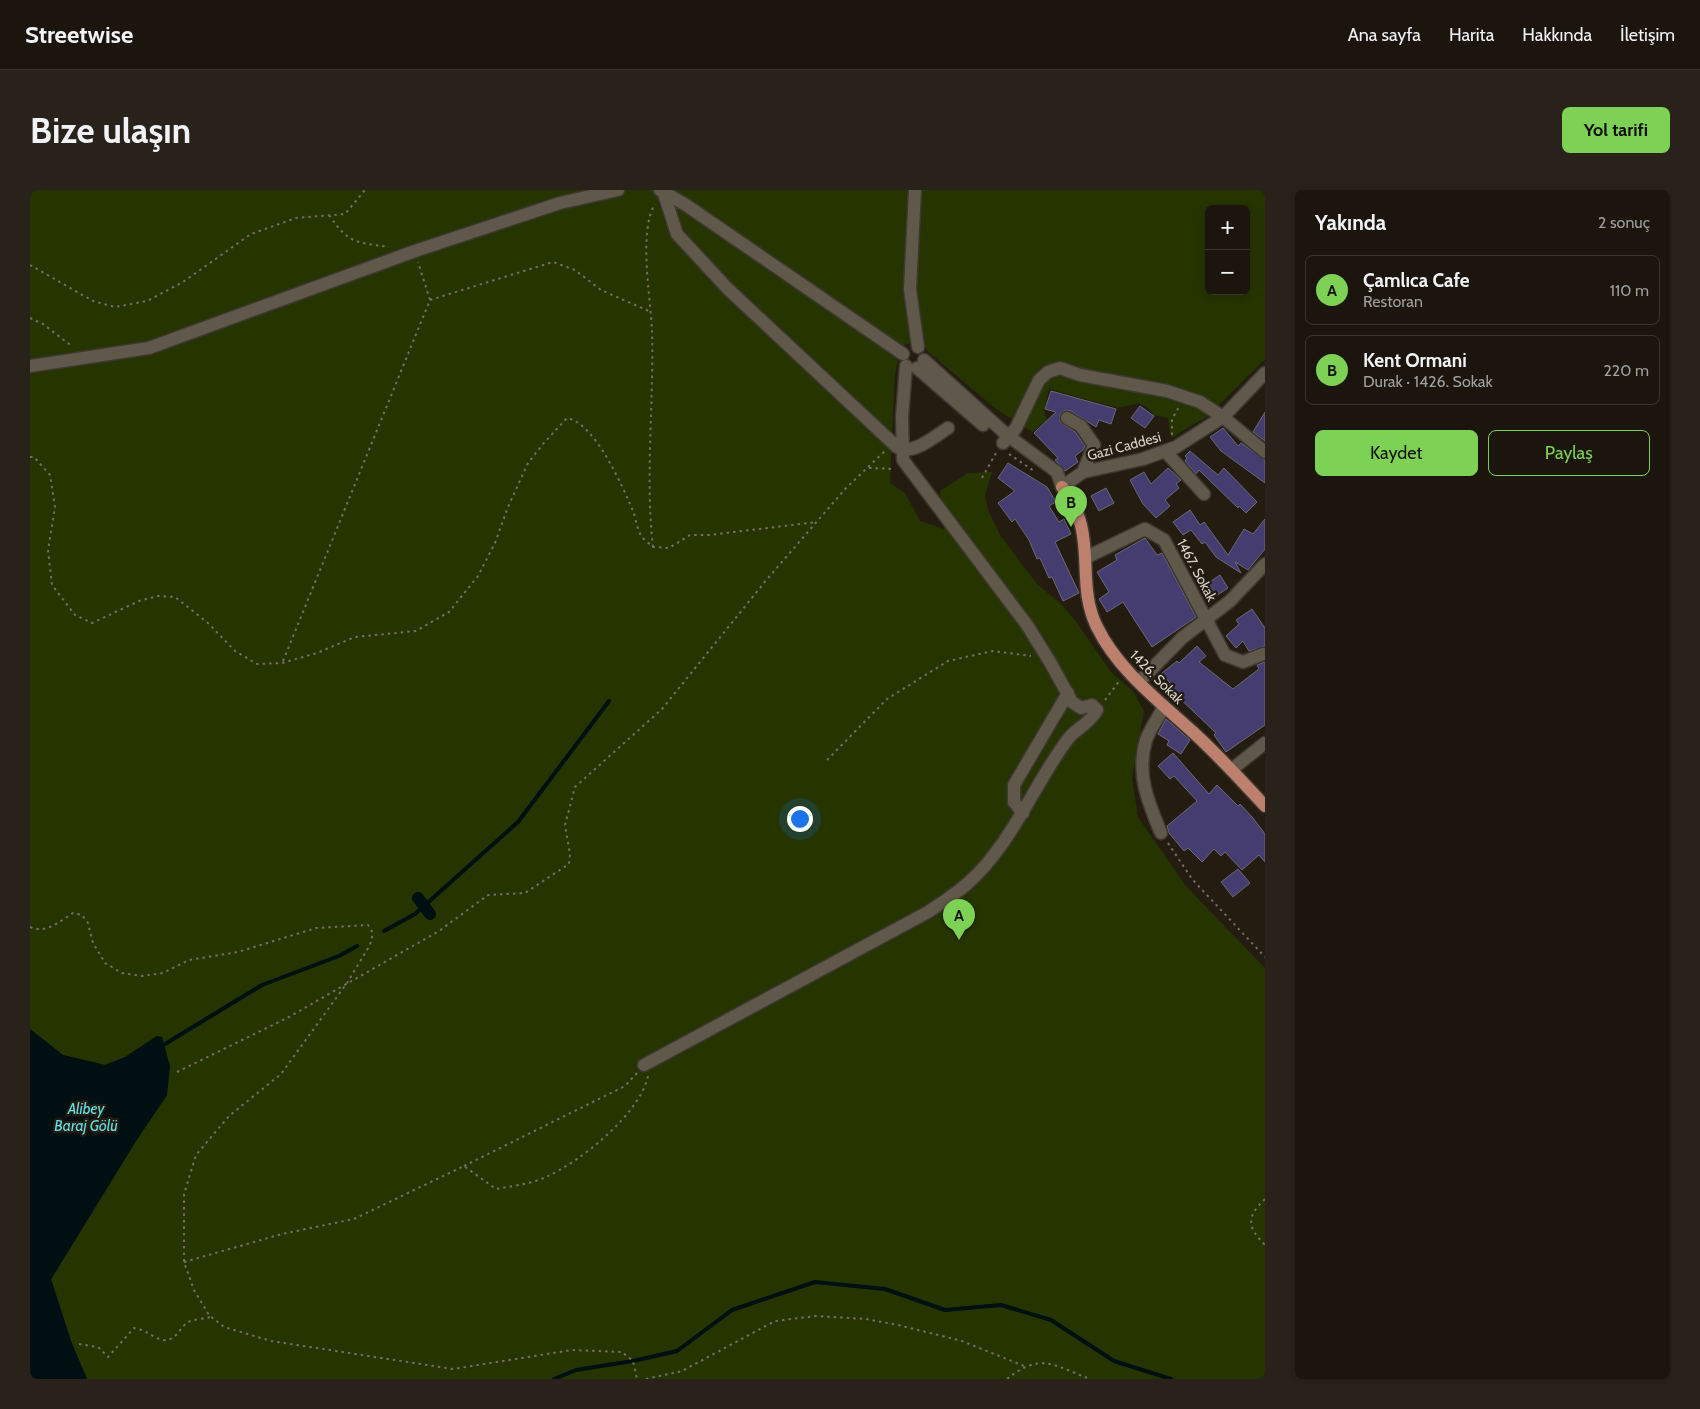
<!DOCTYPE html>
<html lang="tr">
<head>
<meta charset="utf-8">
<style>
  :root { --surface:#1b150d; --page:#28221b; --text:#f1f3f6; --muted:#a09f9d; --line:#39342e; --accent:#7dd154 }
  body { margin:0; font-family:Cabin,sans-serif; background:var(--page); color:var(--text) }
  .controls { position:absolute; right:15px; top:15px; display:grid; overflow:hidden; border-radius:8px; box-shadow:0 2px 8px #0003 }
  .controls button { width:45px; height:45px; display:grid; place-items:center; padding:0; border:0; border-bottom:1px solid var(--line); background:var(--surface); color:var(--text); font:25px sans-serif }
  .you { position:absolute; left:769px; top:628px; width:18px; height:18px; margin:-12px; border:4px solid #fff; border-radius:50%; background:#1a73e8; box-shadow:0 0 0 8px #1a73e833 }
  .badge { display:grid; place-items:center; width:32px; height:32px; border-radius:50%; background:var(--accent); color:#111; font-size:16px; font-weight:700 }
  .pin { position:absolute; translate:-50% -41px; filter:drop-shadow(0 1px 2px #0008) }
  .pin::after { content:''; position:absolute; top:26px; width:18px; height:15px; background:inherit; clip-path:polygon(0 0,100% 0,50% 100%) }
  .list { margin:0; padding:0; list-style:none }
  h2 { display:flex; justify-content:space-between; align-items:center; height:65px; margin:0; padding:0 20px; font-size:21px }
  h2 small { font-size:16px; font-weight:400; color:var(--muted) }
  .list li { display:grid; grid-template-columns:32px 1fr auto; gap:15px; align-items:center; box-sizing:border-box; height:70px; margin:0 10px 10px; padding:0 10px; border:1px solid var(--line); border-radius:8px }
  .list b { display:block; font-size:19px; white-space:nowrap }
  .list p { margin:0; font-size:16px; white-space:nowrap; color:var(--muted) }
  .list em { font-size:16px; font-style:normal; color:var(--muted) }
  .actions { display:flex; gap:10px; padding:15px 20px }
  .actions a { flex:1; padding:11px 0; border:1px solid var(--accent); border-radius:8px; text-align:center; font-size:18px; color:var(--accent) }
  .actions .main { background:var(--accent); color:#111 }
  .map { position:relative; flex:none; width:1235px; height:1189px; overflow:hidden; border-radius:8px }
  header { display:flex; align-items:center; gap:30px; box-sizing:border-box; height:70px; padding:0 25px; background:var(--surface); border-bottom:1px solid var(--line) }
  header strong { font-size:24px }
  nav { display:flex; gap:28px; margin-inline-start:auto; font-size:18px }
  .intro { display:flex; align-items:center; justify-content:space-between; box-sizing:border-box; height:120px; padding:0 30px }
  h1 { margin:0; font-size:35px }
  .button { padding:12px 22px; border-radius:8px; background:var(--accent); color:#111; font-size:18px; font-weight:700 }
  main { display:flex; gap:30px; padding:0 30px }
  aside { flex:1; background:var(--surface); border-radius:8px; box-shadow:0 2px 8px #0003 }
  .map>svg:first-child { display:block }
  .green { fill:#263400; fill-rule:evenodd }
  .water { fill:#000f11 }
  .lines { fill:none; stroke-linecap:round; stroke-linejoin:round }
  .stream { stroke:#000f11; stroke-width:4 }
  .canal { stroke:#000f11; stroke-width:12 }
  .building { fill:#453d6f; stroke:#6a6877 }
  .minor-casing { stroke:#3e3832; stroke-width:15 }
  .major-casing { stroke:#3e3832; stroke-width:15 }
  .path { stroke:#746d63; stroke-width:2; stroke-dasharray:2.5 4; stroke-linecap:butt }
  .minor { stroke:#60584a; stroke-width:12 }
  .major { stroke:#bc806d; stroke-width:12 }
  .labels { text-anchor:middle; stroke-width:4.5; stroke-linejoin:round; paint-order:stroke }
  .street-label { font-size:14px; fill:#d9d4cc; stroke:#241c11 }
  .water-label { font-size:15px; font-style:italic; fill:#61e0e6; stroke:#241c11 }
</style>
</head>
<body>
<header>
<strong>Streetwise</strong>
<nav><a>Ana sayfa</a><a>Harita</a><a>Hakkında</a><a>İletişim</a></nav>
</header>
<div class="intro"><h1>Bize ulaşın</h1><a class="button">Yol tarifi</a></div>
<main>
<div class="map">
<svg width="1235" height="1189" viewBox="0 0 1235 1189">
  <rect width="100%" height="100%" fill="#241c11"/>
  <path class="green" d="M 0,0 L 1235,0 L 1235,169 L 1178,226 L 1141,248 L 1138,228 L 1124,225 L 1117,217 L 1109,213 L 1088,218 L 1019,199 L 1014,220 L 1017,230 L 1003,242 L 966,219 L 897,161 L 891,150 L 871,156 L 865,184 L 860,293 L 875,303 L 890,331 L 914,339 L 910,301 L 938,283 L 962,282 L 955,305 L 958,320 L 970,345 L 1007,394 L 1032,415 L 1047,433 L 1081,482 L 1103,501 L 1114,521 L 1102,588 L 1108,627 L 1156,696 L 1235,778 L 1235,1189 L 57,1189 L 41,1151 L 21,1090 L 106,951 L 137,905 L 127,846 L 95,867 L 75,875 L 33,865 L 0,839 ZM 1179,19 L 1216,19 L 1216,101 L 1179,101 Z"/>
  <path class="water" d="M 0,839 L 33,865 L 75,875 L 95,867 L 127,846 L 132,847 L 140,876 L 137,905 L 106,951 L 21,1089 L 41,1151 L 57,1189 L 0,1189 Z"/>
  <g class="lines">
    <path class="stream" d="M 354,741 L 385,724 L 488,632 L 579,511
      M 130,857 L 232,795 L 309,766 L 327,756
      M 524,1189 L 546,1180 L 603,1171 L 647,1161 L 702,1120 L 785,1092 L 855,1099 L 915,1120 L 971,1115 L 1021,1130 L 1084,1171 L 1141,1189
      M 1233,1189 L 1235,1189"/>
    <path class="canal" d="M 388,708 L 400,724"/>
  </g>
  <path class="building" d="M 1021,201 L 1086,219 L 1081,234 L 1069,230 L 1066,237 L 1041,221 L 1036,220 L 1030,224 L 1030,232 L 1045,242 L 1055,256 L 1053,260 L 1045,266 L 1048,272 L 1035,281 L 1025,270 L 1028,268 L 1004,243 L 1026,222 L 1015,219 Z
    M 1110,216 L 1124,226 L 1115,238 L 1101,228 Z
    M 1235,222 L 1235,251 L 1223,242 Z
    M 1193,238 L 1208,256 L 1211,253 L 1235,270 L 1235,293 L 1191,261 L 1180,247 Z
    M 1160,261 L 1188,285 L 1194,278 L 1227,312 L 1216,323 L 1209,316 L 1208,318 L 1169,280 L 1166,284 L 1155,271 L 1157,268 L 1155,266 Z
    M 978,273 L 1017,297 L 1026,312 L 1019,316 L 1029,332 L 1034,329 L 1041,344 L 1025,352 L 1049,403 L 1033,411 L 1022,387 L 1019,388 L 1010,368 L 1007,369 L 999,350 L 985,329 L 982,332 L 968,313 L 985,301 L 968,288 Z
    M 1138,278 L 1151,290 L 1146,294 L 1149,298 L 1135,310 L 1140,316 L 1126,328 L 1113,314 L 1100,290 L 1114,282 L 1121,294 Z
    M 1076,298 L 1084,313 L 1069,321 L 1061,306 Z
    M 1160,320 L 1170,335 L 1174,332 L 1198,365 L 1214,339 L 1223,344 L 1235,329 L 1235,359 L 1218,380 L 1205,372 L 1211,383 L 1186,367 L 1175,352 L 1172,354 L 1161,340 L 1153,345 L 1143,332 Z
    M 1115,348 L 1127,365 L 1132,363 L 1166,427 L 1122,457 L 1093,412 L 1077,422 L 1069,409 L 1079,402 L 1067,382 L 1087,370 L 1085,365 Z
    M 1190,385 L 1198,398 L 1186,406 L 1178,393 Z
    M 1222,419 L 1235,438 L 1235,456 L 1219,461 L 1213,451 L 1206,458 L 1196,446 L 1209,434 L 1206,430 Z
    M 1167,456 L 1176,466 L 1169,472 L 1203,499 L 1229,479 L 1227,475 L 1235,472 L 1235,535 L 1196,562 L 1184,545 L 1186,543 L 1142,501 L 1144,498 L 1132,483 L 1147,471 L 1149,473 Z
    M 1136,529 L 1160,550 L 1151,564 L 1137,555 L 1139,551 L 1128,544 Z
    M 1143,563 L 1179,604 L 1187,595 L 1208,616 L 1210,614 L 1223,628 L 1235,644 L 1235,672 L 1229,665 L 1212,680 L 1195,662 L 1191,666 L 1184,659 L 1172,672 L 1158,658 L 1154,661 L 1139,643 L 1137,636 L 1167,611 L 1144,586 L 1140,589 L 1128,576 Z
    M 1208,679 L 1220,693 L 1203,707 L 1191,692 Z"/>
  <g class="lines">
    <g class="minor-casing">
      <path id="minor" d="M 630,0 L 656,15 L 873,164
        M 885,0 L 880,99 L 888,157
        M 633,1 L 647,44 L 698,99 L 867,257 C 883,266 905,246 918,238
        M 894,170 L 977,245 L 1027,282 L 1032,297
        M 0,176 L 119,158 L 385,61 L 530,13 L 588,0
        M 887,178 L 953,235
        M 1037,228 L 1051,236 L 1064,255 L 1053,282
        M 973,253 L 986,238 L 1009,190 L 1018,182 L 1030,178 L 1050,185 L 1137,201 L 1170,212 L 1193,227 L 1235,262
        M 1135,261 L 1174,304
        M 1032,297 L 1053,282 L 1113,269 L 1146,257 L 1193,227 L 1235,183
        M 1057,367 L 1115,339 L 1134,350 L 1195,465 L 1213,472 L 1233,464
        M 1109,492 L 1152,448 L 1200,411 L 1235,374
        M 1201,580 L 1235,553
        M 993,623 L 984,612 L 984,595 L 1038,503
        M 1131,643 C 1118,612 1106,584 1116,550 C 1120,539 1129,527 1134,516
        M 614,875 L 898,722 C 911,713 926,704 938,693 C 982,654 1004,594 1038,549 C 1047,537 1059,535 1067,520 L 1062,515 L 1051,518 L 1042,512 L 1020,472 L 997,435 L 873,270 L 872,227 L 876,176"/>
    </g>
    <g class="major-casing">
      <path id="major" d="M 1032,297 C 1070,344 1044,391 1067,437 C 1088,480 1129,511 1164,543 C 1189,566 1212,591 1235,616"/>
    </g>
    <path class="path" d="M 299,25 C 319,54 325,52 359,57
      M 0,75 L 63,111 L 85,117 L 117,111 L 153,92 L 221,44 L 266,28 L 315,24 L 335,0
      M 400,110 L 523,72 L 545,80 L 571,100 L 621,122
      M 0,128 L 13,134 L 43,157
      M 1142,245 L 1142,229 L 1149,217
      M 979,264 L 1004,281
      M 0,267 L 4,267 L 20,285 L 25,317 L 18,360 L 22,395 L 45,425 L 62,433 L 109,411 L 128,406 L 145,407 L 178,433 L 205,461 L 227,474 L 252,473 L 287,463 L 325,447 L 386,441 L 419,422 L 448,386 L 465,353 L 478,317 L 498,273 L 513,254 L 537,228 C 565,233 593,297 603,321 C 606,329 607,340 612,347 C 615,351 620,354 623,357 L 639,358 L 660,345 L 679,345 L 787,332
      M 839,278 L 864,279
      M 952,288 L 966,263
      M 623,357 C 615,288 624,211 622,141 C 621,109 608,42 625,14
      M 253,471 L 400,110 L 388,72
      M 1075,510 L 1090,490
      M 797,570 L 857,509 L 918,471 L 963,461 L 1001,466
      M 1138,653 L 1162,689 L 1235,767
      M 0,737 C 16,744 29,732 43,723 L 52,725 L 58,733 L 63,753 L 75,773 L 92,783 L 112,786 L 133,783 L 159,770 L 208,762 L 286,738 L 338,735 L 343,743 L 340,755 L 317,793 L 251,884 L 199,926 L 166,965 L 154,1004 L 154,1072 L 164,1100 L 179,1125 L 194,1137 L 241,1151 L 423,1179 L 542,1160 L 592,1162 L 603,1171 L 607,1189
      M 147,882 L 257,828 L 409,741 L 458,705 L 495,703 L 539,674 L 540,664 L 535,635 L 545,597 L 632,519 L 738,388 L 816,298 L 855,261
      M 434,976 L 595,896 L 607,883
      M 1235,1009 C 1216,1027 1217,1037 1235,1055
      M 154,1072 L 252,1044 L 324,1029 L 434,976 L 466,999 C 482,996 501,994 516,987 C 550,972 610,924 618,886
      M 49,1154 L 68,1157 L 78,1167 L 104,1138 C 115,1139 123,1148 133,1150 C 146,1152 149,1138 158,1132 C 164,1129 174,1129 181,1127
      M 616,1189 L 652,1181 L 745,1131 L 786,1126 L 836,1129 L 868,1135 L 932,1151 L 994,1176
      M 977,1189 C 1011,1162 1023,1175 1060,1189"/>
    <use href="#minor" class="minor"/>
    <use href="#major" class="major"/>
  </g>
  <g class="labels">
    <g class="street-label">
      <text transform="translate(1094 256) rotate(-15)" y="5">Gazi Caddesi</text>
      <text transform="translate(1167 380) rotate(62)" y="5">1467. Sokak</text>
      <text transform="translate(1127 487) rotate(45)" y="5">1426. Sokak</text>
    </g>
    <g class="water-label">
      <text x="56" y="924">Alibey<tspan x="56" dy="17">Baraj Gölü</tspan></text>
    </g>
  </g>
</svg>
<div class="controls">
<button>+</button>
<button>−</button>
</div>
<div class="you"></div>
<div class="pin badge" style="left:929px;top:750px">A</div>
<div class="pin badge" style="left:1041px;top:337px">B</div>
</div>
<aside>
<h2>Yakında<small>2 sonuç</small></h2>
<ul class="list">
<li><span class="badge">A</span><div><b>Çamlıca Cafe</b><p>Restoran</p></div><em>110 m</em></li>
<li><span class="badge">B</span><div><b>Kent Ormani</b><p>Durak · 1426. Sokak</p></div><em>220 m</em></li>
</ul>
<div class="actions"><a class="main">Kaydet</a><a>Paylaş</a></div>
</aside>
</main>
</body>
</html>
